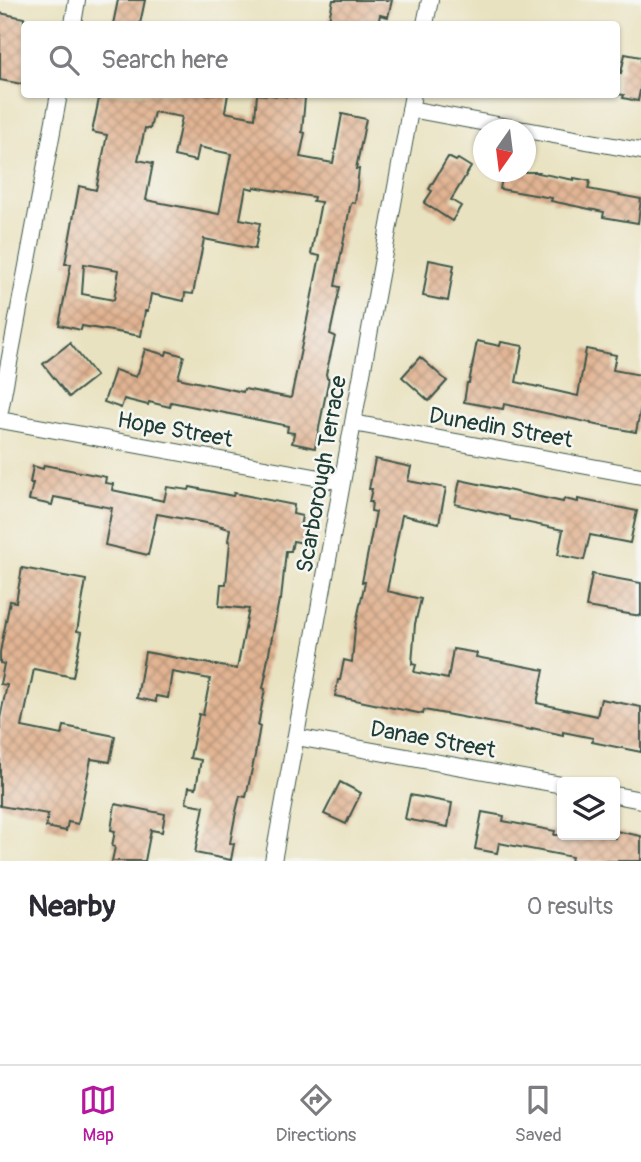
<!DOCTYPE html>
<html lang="en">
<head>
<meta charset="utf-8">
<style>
  :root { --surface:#fff; --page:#f7f7f7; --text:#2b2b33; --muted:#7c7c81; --line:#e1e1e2; --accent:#b5179e }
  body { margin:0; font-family:Pangolin,sans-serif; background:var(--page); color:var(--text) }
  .controls { position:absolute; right:21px; bottom:21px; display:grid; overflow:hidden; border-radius:7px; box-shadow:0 2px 5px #0004 }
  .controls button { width:63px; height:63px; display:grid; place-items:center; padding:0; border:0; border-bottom:2px solid var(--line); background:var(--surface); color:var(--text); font:35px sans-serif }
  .compass { position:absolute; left:473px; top:119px; width:63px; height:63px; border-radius:50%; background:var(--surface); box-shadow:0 2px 5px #0004; rotate:194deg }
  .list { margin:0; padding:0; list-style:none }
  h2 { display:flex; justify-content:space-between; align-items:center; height:91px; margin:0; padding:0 28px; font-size:30px }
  h2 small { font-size:23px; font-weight:400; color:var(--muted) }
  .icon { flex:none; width:38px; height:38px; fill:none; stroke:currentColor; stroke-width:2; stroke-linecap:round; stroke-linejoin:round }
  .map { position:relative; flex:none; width:641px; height:861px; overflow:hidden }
  .search { position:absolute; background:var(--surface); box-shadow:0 2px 5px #0004; left:21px; right:21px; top:21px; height:77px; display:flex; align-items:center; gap:18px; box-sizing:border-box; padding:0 24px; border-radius:7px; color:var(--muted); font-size:26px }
  .sheet { height:203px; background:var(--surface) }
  nav { display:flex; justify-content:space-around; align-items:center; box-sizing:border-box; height:98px; border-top:2px solid var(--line); background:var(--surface); font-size:19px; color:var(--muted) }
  nav a { display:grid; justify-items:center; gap:4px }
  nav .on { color:var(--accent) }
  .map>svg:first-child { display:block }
  .building { fill:url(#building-cross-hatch); fill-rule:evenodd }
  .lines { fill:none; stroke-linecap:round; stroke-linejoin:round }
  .minor-casing { stroke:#3d5649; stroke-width:18 }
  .minor { stroke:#fff; stroke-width:16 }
  .labels { text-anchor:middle; stroke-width:5; stroke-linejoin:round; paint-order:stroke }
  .street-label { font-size:23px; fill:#1f3d34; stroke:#f6f6f2 }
</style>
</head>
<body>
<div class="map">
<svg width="641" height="861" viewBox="0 0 641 861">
  <defs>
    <pattern id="building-cross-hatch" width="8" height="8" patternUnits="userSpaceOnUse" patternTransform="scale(1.75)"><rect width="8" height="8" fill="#e2b493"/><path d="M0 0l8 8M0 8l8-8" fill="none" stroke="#b79479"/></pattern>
  </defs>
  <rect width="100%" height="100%" fill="#f6f6f2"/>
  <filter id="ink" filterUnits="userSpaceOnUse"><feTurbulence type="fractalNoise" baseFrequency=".0143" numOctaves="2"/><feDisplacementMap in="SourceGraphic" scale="14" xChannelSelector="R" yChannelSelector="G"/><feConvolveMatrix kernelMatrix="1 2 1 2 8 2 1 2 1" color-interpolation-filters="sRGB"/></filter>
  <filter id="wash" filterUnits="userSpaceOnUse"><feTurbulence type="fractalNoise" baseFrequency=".00686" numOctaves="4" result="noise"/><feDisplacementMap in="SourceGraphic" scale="28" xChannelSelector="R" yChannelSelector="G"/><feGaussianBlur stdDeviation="1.57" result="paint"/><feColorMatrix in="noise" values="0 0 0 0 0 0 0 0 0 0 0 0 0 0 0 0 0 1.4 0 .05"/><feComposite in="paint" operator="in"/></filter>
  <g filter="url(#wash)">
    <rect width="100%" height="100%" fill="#e9e2c0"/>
    <g id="blocks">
      <path class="building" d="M 118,0 L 145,0 L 140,24 L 113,24 Z
        M 333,0 L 392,0 L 388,17 L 380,15 L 378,24 L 328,24 Z
        M 0,13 L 24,18 L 24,73 L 22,84 L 0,80 Z
        M 625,54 L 641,57 L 641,86 L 638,101 L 623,98 L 624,95 L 617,94 L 617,72 L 621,73 Z
        M 100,94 L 228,94 L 225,112 L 255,118 L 257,94 L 305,98 L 302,132 L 305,133 L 300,157 L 333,163 L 342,114 L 366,119 L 356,169 L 359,169 L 355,203 L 352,202 L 350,207 L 335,286 L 340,287 L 330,334 L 335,336 L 326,374 L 327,378 L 329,378 L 315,448 L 292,443 L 294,433 L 287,432 L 288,426 L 171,402 L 170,407 L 149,402 L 148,405 L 124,399 L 121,408 L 104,402 L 115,370 L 136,377 L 137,373 L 138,373 L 145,349 L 166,355 L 167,351 L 184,356 L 178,378 L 243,392 L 244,389 L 291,398 L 320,256 L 311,254 L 321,202 L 313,201 L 314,197 L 254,187 L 253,189 L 246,187 L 240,219 L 260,223 L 255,249 L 204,239 L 193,294 L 185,293 L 184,301 L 151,294 L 148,311 L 145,311 L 141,336 L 82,326 L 81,330 L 59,325 L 71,264 L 65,264 L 79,186 L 96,190 L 107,135 L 92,132 ZM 154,112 L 182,117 L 174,156 L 196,161 L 199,147 L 231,154 L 219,214 L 146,200 L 153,163 L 138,160 L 145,128 L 150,129 ZM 84,264 L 119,270 L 114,300 L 82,294 Z
        M 448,157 L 456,161 L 458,159 L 471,167 L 451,200 L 461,206 L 452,221 L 424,203 L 432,191 L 429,189 Z
        M 503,172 L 539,172 L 538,173 L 574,180 L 574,178 L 590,181 L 588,189 L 641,199 L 638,223 L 603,217 L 604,212 L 551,201 L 552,198 L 500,189 Z
        M 429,260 L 454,265 L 448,301 L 423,296 Z
        M 477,341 L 500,346 L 501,342 L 523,346 L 516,382 L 578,396 L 586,349 L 616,355 L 613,370 L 641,375 L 641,407 L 636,432 L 591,424 L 591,423 L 504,404 L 503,409 L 464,402 L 467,383 L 469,383 Z
        M 70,343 L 96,376 L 69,397 L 43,364 Z
        M 420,357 L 447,381 L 429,401 L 402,377 Z
        M 375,459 L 411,467 L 408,481 L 446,488 L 439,523 L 402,515 L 387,591 L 421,599 L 415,624 L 412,664 L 416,665 L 414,672 L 448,679 L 453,649 L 477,653 L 476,657 L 544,670 L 537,703 L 597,716 L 601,699 L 641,707 L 641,752 L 592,742 L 593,738 L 563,732 L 563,735 L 532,728 L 532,730 L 424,710 L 423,714 L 335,696 L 338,680 L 340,680 L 344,660 L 352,662 L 355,628 L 365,582 L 362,582 L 376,512 L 371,511 L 372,502 L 369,502 L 372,489 L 369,489 Z
        M 44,465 L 106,477 L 105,483 L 113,484 L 112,490 L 164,501 L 167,487 L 189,490 L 190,487 L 233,496 L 234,493 L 294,505 L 293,514 L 302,516 L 300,527 L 307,528 L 304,543 L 293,541 L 291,551 L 286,551 L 281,600 L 279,600 L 265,674 L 266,674 L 263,688 L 265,689 L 258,726 L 260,726 L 255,755 L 246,797 L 240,796 L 236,812 L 230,843 L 234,844 L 231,860 L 195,853 L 204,806 L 186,803 L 189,787 L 196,788 L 201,760 L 190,758 L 199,714 L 203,715 L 210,679 L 172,672 L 168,698 L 156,696 L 156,702 L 137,698 L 145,652 L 237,669 L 249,609 L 219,606 L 221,584 L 226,584 L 230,542 L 228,541 L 230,529 L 221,527 L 222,526 L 157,514 L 148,555 L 105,545 L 112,508 L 54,497 L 52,505 L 29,500 L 33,483 L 30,483 L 33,466 L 43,469 Z
        M 460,480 L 563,502 L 564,499 L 578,502 L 578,499 L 637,511 L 630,543 L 590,535 L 584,560 L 558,555 L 563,530 L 510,519 L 510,517 L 455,504 Z
        M 22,568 L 86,580 L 77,631 L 82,632 L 73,677 L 34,669 L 22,727 L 62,735 L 64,726 L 115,736 L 110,762 L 91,759 L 78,824 L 68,822 L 66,831 L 46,827 L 48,814 L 0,806 L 0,718 L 7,685 L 0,684 L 4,664 L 0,663 L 0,652 L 10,601 L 16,602 Z
        M 592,574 L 641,583 L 641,616 L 586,607 Z
        M 340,782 L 361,793 L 346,824 L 324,814 Z
        M 410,795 L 452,803 L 448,827 L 405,819 Z
        M 115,804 L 165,814 L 162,832 L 151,830 L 145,861 L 112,861 L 115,847 L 112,846 L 115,831 L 111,830 Z
        M 482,812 L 504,816 L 503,821 L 555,831 L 554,835 L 602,835 L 615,838 L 616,831 L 641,836 L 641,861 L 571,861 L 572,857 L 499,843 L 497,853 L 475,849 Z"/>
    </g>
  </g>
  <g filter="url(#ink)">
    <use href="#blocks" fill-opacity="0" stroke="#3d5649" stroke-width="2"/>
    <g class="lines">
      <g class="minor-casing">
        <path id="minor" d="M 73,24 L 77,0
          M 425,24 L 430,0
          M 410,109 L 524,130
          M 526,130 L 641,151
          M 0,411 L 59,94
          M 0,420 L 342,482
          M 353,423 L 641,476
          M 296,737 L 562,785
          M 615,795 L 641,800
          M 273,861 L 413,94"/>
      </g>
      <use href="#minor" class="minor"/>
    </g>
  </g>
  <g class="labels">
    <g class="street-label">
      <text transform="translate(501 427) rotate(10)" y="8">Dunedin Street</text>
      <text transform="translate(175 429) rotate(10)" y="8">Hope Street</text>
      <text transform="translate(321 474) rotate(-80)" y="8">Scarborough Terrace</text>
      <text transform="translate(433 739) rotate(10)" y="8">Danae Street</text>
    </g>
  </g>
</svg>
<div class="controls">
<button><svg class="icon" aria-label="layers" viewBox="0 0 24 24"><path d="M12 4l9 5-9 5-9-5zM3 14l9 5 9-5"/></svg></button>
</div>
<svg class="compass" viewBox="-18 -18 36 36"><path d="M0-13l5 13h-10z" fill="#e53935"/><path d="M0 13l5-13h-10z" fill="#7c7c81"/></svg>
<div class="search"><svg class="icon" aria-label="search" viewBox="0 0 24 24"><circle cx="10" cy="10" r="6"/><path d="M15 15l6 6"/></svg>Search here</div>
</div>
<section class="sheet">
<h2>Nearby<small>0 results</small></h2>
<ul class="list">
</ul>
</section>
<nav>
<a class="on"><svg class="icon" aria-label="map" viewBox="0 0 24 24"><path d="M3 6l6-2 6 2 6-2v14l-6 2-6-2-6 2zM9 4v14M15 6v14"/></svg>Map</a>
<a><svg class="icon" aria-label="directions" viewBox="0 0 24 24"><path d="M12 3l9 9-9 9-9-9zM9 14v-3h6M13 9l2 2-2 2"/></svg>Directions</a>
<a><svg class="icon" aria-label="saved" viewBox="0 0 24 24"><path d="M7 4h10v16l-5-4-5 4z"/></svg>Saved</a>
</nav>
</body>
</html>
